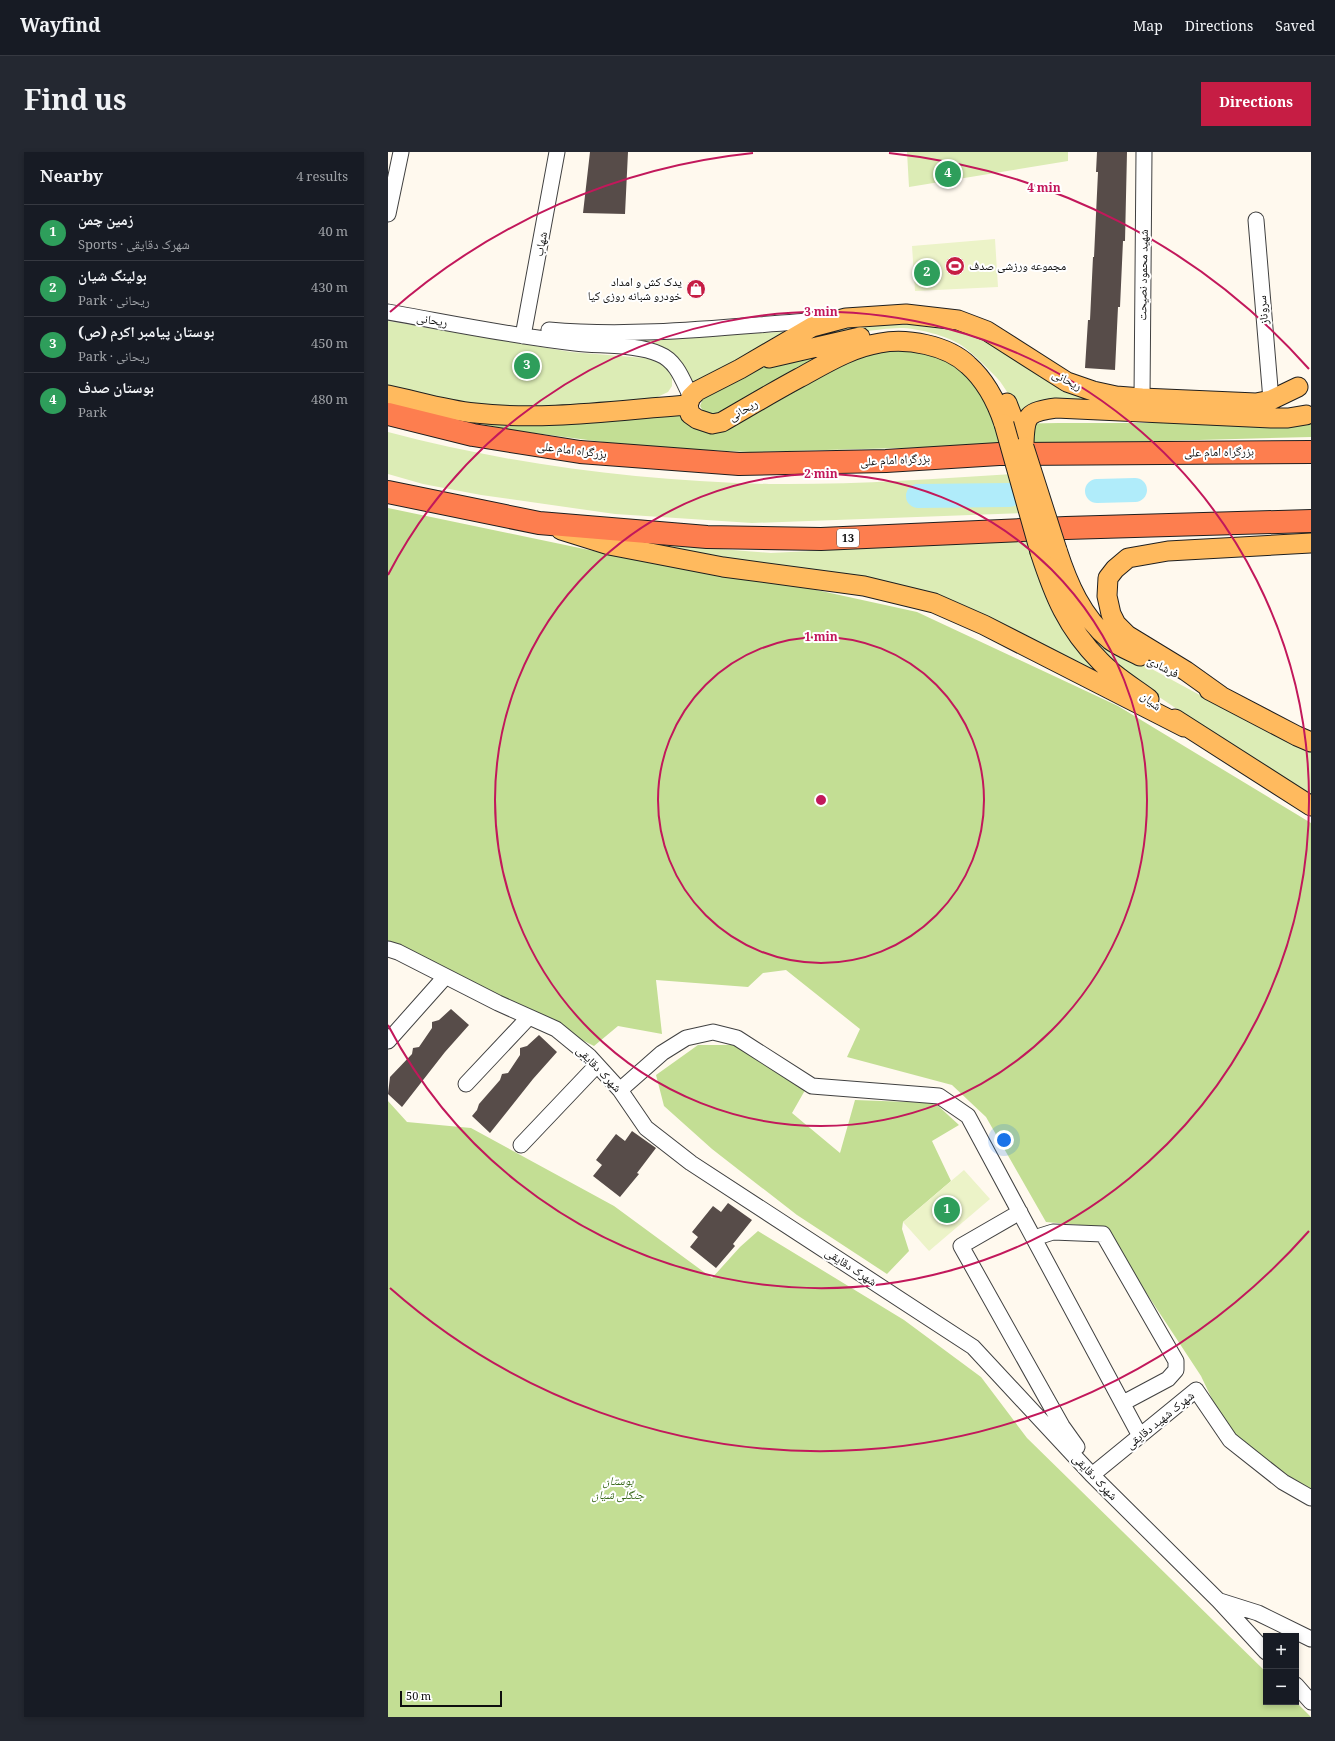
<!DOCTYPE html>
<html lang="en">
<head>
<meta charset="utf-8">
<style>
  :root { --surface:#171b24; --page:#242831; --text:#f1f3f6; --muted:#9ea1a6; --line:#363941; --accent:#c61d44 }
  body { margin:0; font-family:Georgia,"Noto Naskh Arabic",serif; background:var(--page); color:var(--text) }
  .controls { position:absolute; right:12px; bottom:12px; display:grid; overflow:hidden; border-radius:0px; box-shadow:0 2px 6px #0003 }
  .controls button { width:36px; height:36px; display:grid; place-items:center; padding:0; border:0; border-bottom:1px solid var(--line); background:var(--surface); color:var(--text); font:20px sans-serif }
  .scale { position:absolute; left:12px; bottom:10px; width:102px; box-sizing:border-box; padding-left:4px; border:2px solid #0e0e0e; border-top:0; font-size:11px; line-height:14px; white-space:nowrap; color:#0e0e0e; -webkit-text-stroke:3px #fff; paint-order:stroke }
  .you { position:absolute; left:616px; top:988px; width:14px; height:14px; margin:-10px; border:3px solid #fff; border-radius:50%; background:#1a73e8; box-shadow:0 0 0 6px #1a73e833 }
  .badge { display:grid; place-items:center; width:26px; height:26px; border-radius:50%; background:var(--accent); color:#fff; font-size:13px; font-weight:700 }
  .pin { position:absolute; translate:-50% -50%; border:2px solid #fff; box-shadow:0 1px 4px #0006 }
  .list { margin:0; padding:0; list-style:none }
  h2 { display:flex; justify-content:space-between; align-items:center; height:52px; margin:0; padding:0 16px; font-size:17px }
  h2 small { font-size:13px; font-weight:400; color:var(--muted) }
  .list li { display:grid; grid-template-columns:26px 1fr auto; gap:12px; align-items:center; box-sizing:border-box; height:56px; padding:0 16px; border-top:1px solid var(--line) }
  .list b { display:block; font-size:15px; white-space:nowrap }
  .list p { margin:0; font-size:13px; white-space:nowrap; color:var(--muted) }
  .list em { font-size:13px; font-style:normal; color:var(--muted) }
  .map { position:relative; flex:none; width:923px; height:1565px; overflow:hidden; border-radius:0px }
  header { display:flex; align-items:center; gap:24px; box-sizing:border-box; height:56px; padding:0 20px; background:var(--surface); border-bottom:1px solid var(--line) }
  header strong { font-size:19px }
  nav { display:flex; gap:22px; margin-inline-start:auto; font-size:14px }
  .intro { display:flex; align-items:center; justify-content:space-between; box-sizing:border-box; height:96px; padding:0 24px }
  h1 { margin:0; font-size:28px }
  .button { padding:10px 18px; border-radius:0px; background:var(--accent); color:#fff; font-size:14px; font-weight:700 }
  main { display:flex; gap:24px; padding:0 24px }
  aside { flex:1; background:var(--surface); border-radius:0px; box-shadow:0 2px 6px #0003 }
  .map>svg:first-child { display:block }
  .green { fill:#dcecb5 }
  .forest { fill:#c3de94 }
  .pitch { fill:#ecf3c8 }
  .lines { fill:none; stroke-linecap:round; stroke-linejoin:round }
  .river { stroke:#b0ecfa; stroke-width:24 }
  .building { fill:#574c49 }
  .minor-casing { stroke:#414141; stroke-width:17 }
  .major-casing { stroke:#1f1f1f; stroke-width:21 }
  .highway-casing { stroke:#1f1f1f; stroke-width:24 }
  .minor { stroke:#fff; stroke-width:15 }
  .major { stroke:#ffba5e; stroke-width:19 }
  .highway { stroke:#fd7e4f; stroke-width:22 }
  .major-bridge-casing { stroke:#1f1f1f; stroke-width:21; stroke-linecap:butt }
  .major-bridge { stroke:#ffba5e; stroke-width:19 }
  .ring { fill:none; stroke:#c2185b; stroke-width:2 }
  .labels { text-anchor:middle; stroke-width:4; stroke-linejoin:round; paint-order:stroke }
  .shield { fill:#fff; stroke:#565656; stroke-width:1 }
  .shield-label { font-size:11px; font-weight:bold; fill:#0e0e0e }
  .street-label { font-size:12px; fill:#0e0e0e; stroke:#fff }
  .poi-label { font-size:12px; fill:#0e0e0e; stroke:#fff; text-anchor:start }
  .park-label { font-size:12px; font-style:italic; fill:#39691a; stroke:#fff }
  .centre { fill:#c2185b; stroke:#fff; stroke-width:2 }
  .ring-label { font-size:12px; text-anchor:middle; font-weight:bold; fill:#c2185b; stroke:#fff; stroke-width:4; stroke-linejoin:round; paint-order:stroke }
</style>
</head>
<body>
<header>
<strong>Wayfind</strong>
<nav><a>Map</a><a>Directions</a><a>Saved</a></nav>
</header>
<div class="intro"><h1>Find us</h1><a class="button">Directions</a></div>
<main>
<aside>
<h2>Nearby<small>4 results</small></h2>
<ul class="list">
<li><span class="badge" style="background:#2e9e5b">1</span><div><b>زمین چمن</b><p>Sports · شهرک دقایقی</p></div><em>40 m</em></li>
<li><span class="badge" style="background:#2e9e5b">2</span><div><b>بولینگ شیان</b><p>Park · ریحانی</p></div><em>430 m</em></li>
<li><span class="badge" style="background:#2e9e5b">3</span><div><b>بوستان پیامبر اکرم (ص)</b><p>Park · ریحانی</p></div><em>450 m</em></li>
<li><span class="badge" style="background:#2e9e5b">4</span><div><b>بوستان صدف</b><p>Park</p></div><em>480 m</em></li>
</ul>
</aside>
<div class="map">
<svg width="923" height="1565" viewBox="0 0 923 1565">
  <rect width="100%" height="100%" fill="#fff9ee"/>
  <path class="green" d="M 519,0 L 680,0 L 680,9 L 521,35 Z
    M 0,169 L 183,200 L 269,207 L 281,216 L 284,226 L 284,234 L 280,240 L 265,247 L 253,249 L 107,257 L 0,237 Z
    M 496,169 L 571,174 L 710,248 L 634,264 C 625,252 619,237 609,226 C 598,215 586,202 573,193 C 559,184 530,176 512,176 C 476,177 434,188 398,194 L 429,179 Z
    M 409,179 L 304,232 L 298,221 L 232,189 Z
    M 0,280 C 124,313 253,329 381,332 C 463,333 544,327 625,322 L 636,361 L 364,371 L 227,362 L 93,343 L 35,332 L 0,322 Z
    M 220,388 L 383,401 L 640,388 L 713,522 L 625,478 L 374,413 Z
    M 666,407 L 738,503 L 880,580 L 923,598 L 923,643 L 844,594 L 728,516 L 694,477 Z"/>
  <path class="forest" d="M 451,194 L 331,265 L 315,259 L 312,254 L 316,244 L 374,214 Z
    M 525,196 L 578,217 L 612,272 L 671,271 L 923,271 L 923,285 L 362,300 L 254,295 L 130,279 L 82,270 L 291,261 L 298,270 L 307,275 L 475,201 Z
    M 0,356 L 225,403 L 424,437 L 529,460 L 730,554 L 923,671 L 923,1338 L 902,1326 L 850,1286 L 834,1268 L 813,1224 L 715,1075 L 658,1070 L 598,965 L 564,933 L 459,905 L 472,877 L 398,818 L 375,821 L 360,835 L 268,828 L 274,882 L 230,874 L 206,894 L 0,791 Z
    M 310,893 L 370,893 L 424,926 L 404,961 L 452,1001 L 467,948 L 547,951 L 571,973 L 544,989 L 563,1029 L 515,1070 L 514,1077 L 521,1099 L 499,1122 L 409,1063 L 324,997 L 276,954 L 268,923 Z
    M 0,949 L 19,970 L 83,976 L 226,1054 L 324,1126 L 352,1095 L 370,1079 L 516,1168 L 593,1225 L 639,1286 L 878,1520 L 878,1550 L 908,1550 L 923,1565 L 0,1565 Z"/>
  <path class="pitch" d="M 607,87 L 610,135 L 527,139 L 524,94 Z
    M 576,1018 L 602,1047 L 541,1099 L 515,1070 Z"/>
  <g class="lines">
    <path class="river" d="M 709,339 L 747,338
      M 530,344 L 621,343"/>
  </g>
  <path class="building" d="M 202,0 L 240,0 L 237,62 L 195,61 Z
    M 709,0 L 739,0 L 737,89 L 735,89 L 732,155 L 730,155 L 727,218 L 697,216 L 700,168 L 702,168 L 705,105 L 706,105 L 710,20 L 708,20 Z
    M 63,857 L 81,873 L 57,900 L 14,955 L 0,942 L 2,925 L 24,902 L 25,896 L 31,895 L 44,876 L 44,870 L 51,868 Z
    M 151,883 L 169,900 L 145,927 L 102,981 L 84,964 L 89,958 L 91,952 L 112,928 L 114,922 L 120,921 L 132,903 L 132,896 L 139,894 Z
    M 244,979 L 268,996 L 249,1021 L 251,1022 L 232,1045 L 205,1024 L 214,1013 L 208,1008 L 228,982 L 237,989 Z
    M 340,1051 L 364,1068 L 345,1092 L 347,1094 L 328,1116 L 302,1095 L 310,1085 L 304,1080 L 325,1054 L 333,1060 Z"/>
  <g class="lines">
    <g class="minor-casing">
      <path id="minor" d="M 0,62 L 13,0
        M 868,68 L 883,248
        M 0,160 C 62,171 124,184 187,191 C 211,194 250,192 271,202 C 289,209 295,229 303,245
        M 161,178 C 252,186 344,174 435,168
        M 135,184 L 169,0
        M 754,246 L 756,0
        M 0,797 L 10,800 L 110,851 L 168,877 L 201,904 L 232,938 L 258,976 L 303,1011 L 585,1195 L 704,1323 L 831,1449 L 878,1500
        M 0,889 L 57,825
        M 78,932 L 141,865
        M 232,938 L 274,901 L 298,886 L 325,880 L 349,886 L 424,934 L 551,944 L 580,964 L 752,1284
        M 133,993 L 209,913
        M 632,1060 L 573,1094 L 674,1274 L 689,1295
        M 646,1086 L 665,1080 L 715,1082 L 788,1209 L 788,1218 L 780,1227 L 735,1251
        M 704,1323 L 808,1238 L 842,1288 L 895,1330 L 923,1346
        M 832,1449 L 870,1461 L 923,1487
        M 908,1533 L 923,1550"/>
    </g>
    <g class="major-casing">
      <path id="major" d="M 381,206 L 472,185
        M 0,243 C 29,249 57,258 87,261 C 157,269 229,258 300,253
        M 619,251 L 636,295
        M 616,272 C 609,251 597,228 580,213 C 559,193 519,186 492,191 C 462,196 437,212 411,226 C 385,240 360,255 334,270 L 324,272 L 309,267 L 302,262 L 300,253 L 303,245 L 309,239 L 352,217 L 424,175 L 458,166 L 518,162 L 570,168 L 599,179 L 679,230 L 705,239 L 728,244 L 754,246 L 868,251 L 883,248 L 910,235
        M 636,291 C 637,263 639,260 668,256 L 883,266 L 900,266 L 918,263
        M 173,378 L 221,393 L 335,415 L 476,434 L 546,451 L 596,473 L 796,575
        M 669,398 C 680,432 694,465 722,488 C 730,494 742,499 752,504
        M 652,400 C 666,443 679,476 712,509 C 726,524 745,535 761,547
        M 821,538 L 909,584 L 923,590
        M 833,544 L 798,519 L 739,483 L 728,472 L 723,462 L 719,444 L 720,426 L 727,417 L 740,406 L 780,399 L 923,391
        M 787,567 L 923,654"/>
    </g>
    <g class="highway-casing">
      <path id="highway" d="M 0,262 L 85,283 L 192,300 L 351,312 L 498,309 L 611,302 L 923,300
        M 0,340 L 151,371 L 319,385 L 433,387 L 678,376 L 923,369"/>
    </g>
    <use href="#minor" class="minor"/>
    <use href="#major" class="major"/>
    <use href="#highway" class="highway"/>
    <g class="major-bridge-casing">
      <path id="major-bridge" d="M 616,272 L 652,400
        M 636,295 L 669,398"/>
    </g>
    <use href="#major-bridge" class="major-bridge"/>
  </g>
  <g class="ring">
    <circle cx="433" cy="648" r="163"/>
    <circle cx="433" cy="648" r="326"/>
    <path d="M0 423A488 488 0 1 1 0 873"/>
    <path d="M921 1079A651 651 0 0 1 2 1136M2 160A651 651 0 0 1 365 1M501 1A651 651 0 0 1 921 217"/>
  </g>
  <defs>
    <g id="stadium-disc" transform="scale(1)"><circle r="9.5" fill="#c61d44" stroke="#fff"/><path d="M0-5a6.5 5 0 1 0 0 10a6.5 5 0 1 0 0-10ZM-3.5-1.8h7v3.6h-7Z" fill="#fff"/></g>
    <g id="shop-disc" transform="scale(1)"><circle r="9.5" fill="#c61d44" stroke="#fff"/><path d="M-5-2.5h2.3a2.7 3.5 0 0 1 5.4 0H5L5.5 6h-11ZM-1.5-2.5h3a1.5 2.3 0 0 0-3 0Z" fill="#fff"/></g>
  </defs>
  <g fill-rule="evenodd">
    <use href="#stadium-disc" x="567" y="114"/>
    <use href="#shop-disc" x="308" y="137"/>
  </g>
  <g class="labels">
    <rect class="shield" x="449" y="377" width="22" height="18" rx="3"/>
    <g class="shield-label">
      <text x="460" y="390">13</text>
    </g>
    <g class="street-label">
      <text transform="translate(153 92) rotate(-79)" y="4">شهاب</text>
      <text transform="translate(755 123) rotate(-89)" y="4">شهید محمود نصیحت</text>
      <text transform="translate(875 158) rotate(-95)" y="4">سروناز</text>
      <text transform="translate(44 168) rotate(10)" y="4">ریحانی</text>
      <text transform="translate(679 228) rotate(27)" y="4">ریحانی</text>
      <text transform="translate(355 258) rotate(-30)" y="4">ریحانی</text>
      <text transform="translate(184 298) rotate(7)" y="4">بزرگراه امام علی</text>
      <text transform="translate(831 300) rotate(-1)" y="4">بزرگراه امام علی</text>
      <text transform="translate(507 308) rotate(-3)" y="4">بزرگراه امام علی</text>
      <text transform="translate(775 515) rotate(27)" y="4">فرشادی</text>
      <text transform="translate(763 549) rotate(38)" y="4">شیان</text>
      <text transform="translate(211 917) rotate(46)" y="4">شهرک دقایقی</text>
      <text transform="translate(463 1115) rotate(33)" y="4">شهرک دقایقی</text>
      <text transform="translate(772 1268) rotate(-39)" y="4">شهرک شهید دقایقی</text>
      <text transform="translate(707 1325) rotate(46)" y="4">شهرک دقایقی</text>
    </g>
    <g class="poi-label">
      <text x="581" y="118">مجموعه ورزشی صدف</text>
      <text x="294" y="134" text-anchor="end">یدک کش و امداد<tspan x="294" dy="14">خودرو شبانه روزی کیا</tspan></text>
    </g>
    <g class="park-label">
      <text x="230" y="1333">بوستان<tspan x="230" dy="14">جنگلی شیان</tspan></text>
    </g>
  </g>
  <circle cx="433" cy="648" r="6" class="centre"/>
  <g class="ring-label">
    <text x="656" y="40">4 min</text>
    <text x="433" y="164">3 min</text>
    <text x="433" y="326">2 min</text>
    <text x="433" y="489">1 min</text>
  </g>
</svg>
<div class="controls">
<button>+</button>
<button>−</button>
</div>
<div class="scale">50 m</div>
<div class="you"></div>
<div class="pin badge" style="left:559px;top:1058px;background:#2e9e5b">1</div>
<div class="pin badge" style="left:539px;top:121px;background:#2e9e5b">2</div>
<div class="pin badge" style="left:139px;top:214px;background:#2e9e5b">3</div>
<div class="pin badge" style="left:560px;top:22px;background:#2e9e5b">4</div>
</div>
</main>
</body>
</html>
